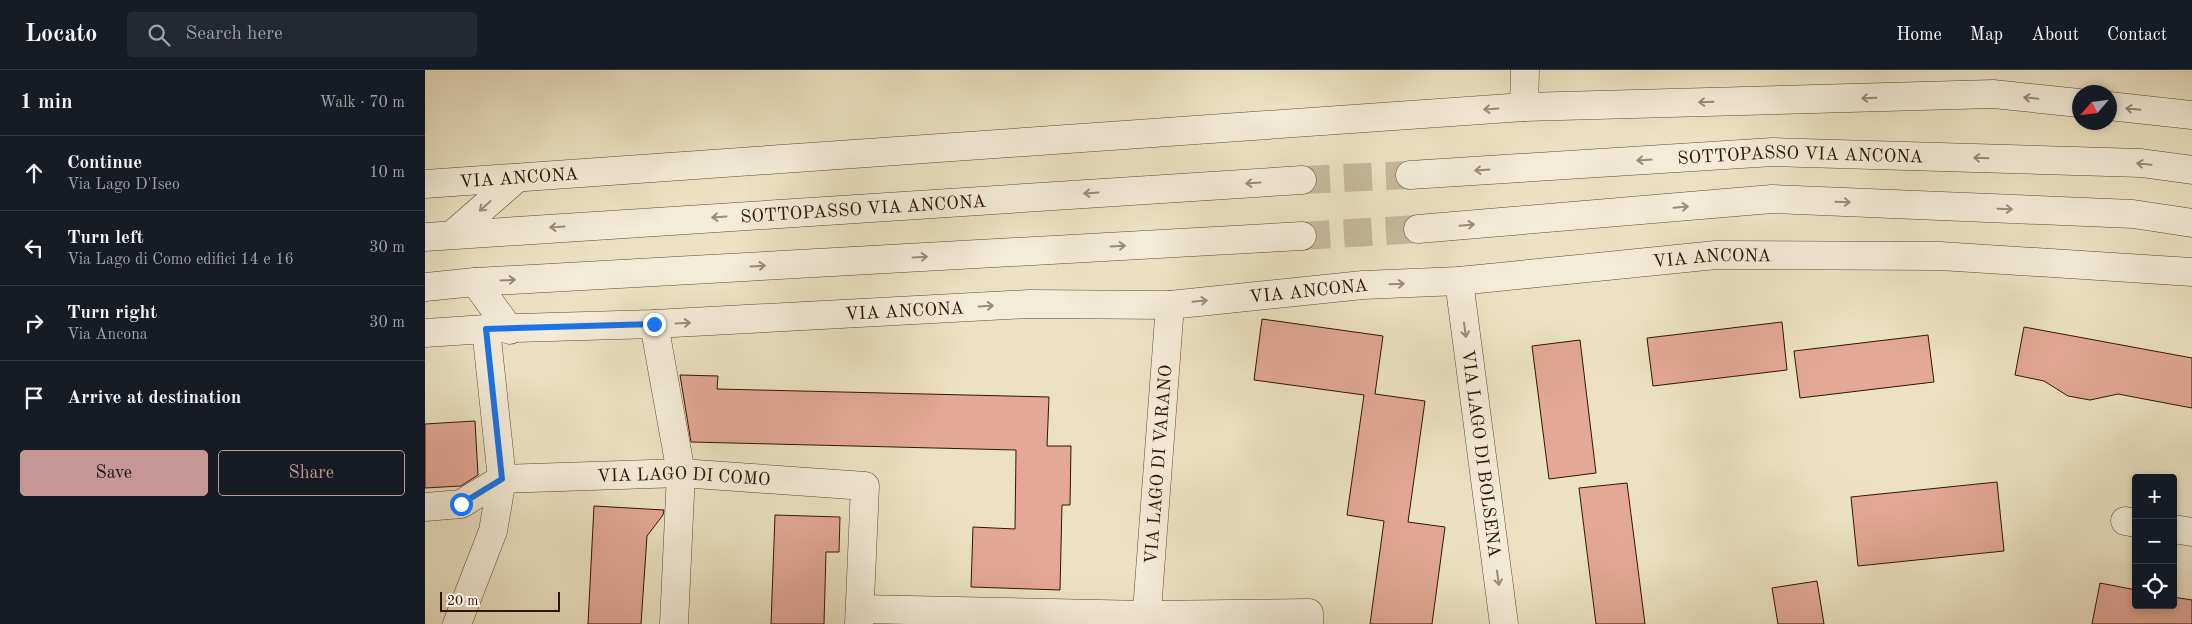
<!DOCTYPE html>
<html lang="en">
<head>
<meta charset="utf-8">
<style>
  :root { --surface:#171b24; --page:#242831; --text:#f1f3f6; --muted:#9ea1a6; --line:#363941; --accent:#c59692 }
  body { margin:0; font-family:"Old Standard TT",serif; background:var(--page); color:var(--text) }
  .controls { position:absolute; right:15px; bottom:15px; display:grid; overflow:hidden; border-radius:5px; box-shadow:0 2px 8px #0003 }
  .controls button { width:45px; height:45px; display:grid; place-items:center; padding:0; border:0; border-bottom:1px solid var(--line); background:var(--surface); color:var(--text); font:25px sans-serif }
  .compass { position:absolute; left:1647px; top:15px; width:45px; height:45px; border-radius:50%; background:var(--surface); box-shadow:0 2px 8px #0003; rotate:242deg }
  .scale { position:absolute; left:15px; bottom:12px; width:120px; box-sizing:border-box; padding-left:5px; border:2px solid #301505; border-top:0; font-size:14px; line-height:18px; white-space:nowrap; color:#301505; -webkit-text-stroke:4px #f3ecd8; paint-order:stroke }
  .stop { position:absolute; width:15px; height:15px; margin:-11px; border:4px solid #1a73e8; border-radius:50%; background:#fff }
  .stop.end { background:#1a73e8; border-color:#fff; box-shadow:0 1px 5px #0008 }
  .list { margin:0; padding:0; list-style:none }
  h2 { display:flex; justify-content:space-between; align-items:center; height:65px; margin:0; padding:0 20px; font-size:21px }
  h2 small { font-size:16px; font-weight:400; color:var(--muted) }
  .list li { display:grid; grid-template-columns:32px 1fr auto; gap:15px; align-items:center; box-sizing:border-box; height:75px; padding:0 20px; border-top:1px solid var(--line) }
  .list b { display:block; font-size:19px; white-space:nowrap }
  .list p { margin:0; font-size:16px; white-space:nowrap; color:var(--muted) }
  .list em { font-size:16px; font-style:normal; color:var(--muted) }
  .actions { display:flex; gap:10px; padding:15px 20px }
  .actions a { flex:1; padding:11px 0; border:1px solid var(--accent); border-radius:5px; text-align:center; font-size:18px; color:var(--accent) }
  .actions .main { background:var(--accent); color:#111 }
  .icon { flex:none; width:28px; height:28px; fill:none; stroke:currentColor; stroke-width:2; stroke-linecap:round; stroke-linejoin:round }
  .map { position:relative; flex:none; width:1767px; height:554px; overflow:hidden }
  header { display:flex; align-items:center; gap:30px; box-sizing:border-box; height:70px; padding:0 25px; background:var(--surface); border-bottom:1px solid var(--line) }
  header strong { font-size:24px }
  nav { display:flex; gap:28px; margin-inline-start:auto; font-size:18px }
  .search { width:350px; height:45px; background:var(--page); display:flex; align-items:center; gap:12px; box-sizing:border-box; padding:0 18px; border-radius:5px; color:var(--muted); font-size:19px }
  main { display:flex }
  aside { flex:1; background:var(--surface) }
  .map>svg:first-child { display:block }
  .building { fill:#e3a896; stroke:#301505 }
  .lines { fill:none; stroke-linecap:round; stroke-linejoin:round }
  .tertiary-tunnel { stroke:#c6b99d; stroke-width:28; stroke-dasharray:28 14; stroke-linecap:butt }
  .minor-casing { stroke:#5f4834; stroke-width:29 }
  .tertiary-casing { stroke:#5f4834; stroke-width:29 }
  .minor { stroke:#f3ecd8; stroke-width:28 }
  .tertiary { stroke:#f3ecd8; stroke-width:28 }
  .oneway { stroke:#9b8b79 }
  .route { stroke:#1a73e8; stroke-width:6 }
  .labels { text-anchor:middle; stroke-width:4.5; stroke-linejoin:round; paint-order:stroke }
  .street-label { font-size:18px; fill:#301505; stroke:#f3ecd8 }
</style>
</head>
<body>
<header>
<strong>Locato</strong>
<div class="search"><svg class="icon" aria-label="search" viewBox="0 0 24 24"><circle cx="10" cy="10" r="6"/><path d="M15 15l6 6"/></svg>Search here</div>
<nav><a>Home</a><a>Map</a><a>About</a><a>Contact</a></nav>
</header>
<main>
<aside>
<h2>1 min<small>Walk · 70 m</small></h2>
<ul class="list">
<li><svg class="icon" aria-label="ahead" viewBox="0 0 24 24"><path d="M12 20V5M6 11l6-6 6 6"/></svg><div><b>Continue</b><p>Via Lago D'Iseo</p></div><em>10 m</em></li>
<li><svg class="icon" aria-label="left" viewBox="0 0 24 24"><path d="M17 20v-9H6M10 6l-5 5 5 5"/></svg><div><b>Turn left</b><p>Via Lago di Como edifici 14 e 16</p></div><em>30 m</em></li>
<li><svg class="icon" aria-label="right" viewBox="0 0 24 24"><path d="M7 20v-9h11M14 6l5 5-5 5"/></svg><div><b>Turn right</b><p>Via Ancona</p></div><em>30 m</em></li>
<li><svg class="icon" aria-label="arrive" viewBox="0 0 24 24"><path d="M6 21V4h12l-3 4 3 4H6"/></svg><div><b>Arrive at destination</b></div></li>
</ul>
<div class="actions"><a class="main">Save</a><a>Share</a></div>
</aside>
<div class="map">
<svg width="1767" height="554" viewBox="0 0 1767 554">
  <rect width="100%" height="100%" fill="#ece2c3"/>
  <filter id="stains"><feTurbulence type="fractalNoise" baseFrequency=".004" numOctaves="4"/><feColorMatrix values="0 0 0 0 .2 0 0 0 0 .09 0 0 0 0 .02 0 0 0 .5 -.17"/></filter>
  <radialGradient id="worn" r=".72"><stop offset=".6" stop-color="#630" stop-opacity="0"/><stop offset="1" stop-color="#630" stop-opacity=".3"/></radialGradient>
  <path class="building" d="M 837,249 L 958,266 L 950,324 L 1000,331 L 983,452 L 1020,457 L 1007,554 L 945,554 L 959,451 L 922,445 L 939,325 L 829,310 Z
    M 1357,252 L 1362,300 L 1228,316 L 1222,268 Z
    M 1599,257 L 1767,288 L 1767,338 L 1693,324 L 1665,330 L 1643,326 L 1619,311 L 1590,305 Z
    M 1503,265 L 1509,312 L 1375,328 L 1369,281 Z
    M 1155,270 L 1171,403 L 1124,409 L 1107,276 Z
    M 255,305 L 293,306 L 292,319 L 624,327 L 622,376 L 646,376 L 645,435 L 637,435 L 635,520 L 546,517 L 548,457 L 590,459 L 591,380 L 266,372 Z
    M 50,351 L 53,405 L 36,416 L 0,418 L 0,354 Z
    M 1572,412 L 1579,481 L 1433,496 L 1426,427 Z
    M 1202,413 L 1220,554 L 1171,554 L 1154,418 Z
    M 169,436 L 239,440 L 238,445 L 222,466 L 216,554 L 163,554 Z
    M 350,445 L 415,447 L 414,482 L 401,482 L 399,554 L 346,554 Z
    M 1392,511 L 1399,554 L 1353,554 L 1347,518 Z
    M 1675,513 L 1711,520 L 1711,535 L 1748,535 L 1748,527 L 1767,530 L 1767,554 L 1667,554 Z"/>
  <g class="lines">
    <path class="tertiary-tunnel" d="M 877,110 L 985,105
      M 877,166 L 993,159"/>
    <g class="minor-casing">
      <g id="minor">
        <path d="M 1684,36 L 1767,45"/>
        <path d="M 1099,37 L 1100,0"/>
        <path id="s1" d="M 0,114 L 1099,37 L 1568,24 L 1654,33"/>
        <path d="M 28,164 L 92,108"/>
        <path id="s2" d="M 1034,211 L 1079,554"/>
        <path d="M 50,212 L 85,260"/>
        <path d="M 229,254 L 256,403 L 249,554"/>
        <path id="s3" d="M 0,263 L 61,259 L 229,254 L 604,234 L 745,235 L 938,215 L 1034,211 L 1291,185 L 1515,186 L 1767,202"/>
        <path id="s4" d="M 0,437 L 36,434 L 77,409 L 256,403 L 440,416 L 434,554"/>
        <path d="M 1700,451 L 1711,453"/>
        <path d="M 1748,459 L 1767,462"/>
        <path d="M 435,539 L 722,545 L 884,543 L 884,554"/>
        <path d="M 32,554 L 68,461 L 77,409 L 61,259"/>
        <path id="s5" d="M 721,554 L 745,235"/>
      </g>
    </g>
    <g class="tertiary-casing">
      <g id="tertiary">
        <path id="s6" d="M 985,105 L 1348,82 L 1716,93 L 1767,100"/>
        <path d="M 993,159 L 1347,129 L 1708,144 L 1767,153"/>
        <path id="s7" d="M 0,167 L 877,110"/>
        <path d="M 0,217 L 50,212 L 877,166"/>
      </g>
    </g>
    <use href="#minor" class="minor"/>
    <use href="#tertiary" class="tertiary"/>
  </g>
  <defs><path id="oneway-shaft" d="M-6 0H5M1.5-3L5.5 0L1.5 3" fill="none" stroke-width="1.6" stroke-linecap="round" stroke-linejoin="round" transform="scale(1.25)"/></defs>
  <g class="oneway">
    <use href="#oneway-shaft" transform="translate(1444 28) rotate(178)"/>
    <use href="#oneway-shaft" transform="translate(1606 28) rotate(-174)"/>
    <use href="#oneway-shaft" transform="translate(1281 32) rotate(178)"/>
    <use href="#oneway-shaft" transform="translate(1066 39) rotate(176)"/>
    <use href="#oneway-shaft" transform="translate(1708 39) rotate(-174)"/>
    <use href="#oneway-shaft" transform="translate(1556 88) rotate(-178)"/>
    <use href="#oneway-shaft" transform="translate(1219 90) rotate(176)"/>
    <use href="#oneway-shaft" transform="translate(1719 94) rotate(-174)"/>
    <use href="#oneway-shaft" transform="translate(1057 100) rotate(176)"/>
    <use href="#oneway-shaft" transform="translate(828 113) rotate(176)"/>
    <use href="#oneway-shaft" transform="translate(666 123) rotate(176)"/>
    <use href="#oneway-shaft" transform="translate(1418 132) rotate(2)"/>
    <use href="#oneway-shaft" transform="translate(60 136) rotate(138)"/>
    <use href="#oneway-shaft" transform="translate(1256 137) rotate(-5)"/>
    <use href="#oneway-shaft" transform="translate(1580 139) rotate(2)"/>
    <use href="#oneway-shaft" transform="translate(294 147) rotate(176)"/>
    <use href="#oneway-shaft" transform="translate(1042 155) rotate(-5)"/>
    <use href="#oneway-shaft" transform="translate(132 157) rotate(176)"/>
    <use href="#oneway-shaft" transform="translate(693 176) rotate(-3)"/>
    <use href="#oneway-shaft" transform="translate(495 187) rotate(-3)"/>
    <use href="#oneway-shaft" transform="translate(333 196) rotate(-3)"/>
    <use href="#oneway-shaft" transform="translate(83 210) rotate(-3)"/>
    <use href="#oneway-shaft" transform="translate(972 214) rotate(-2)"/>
    <use href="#oneway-shaft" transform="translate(775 231) rotate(-6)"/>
    <use href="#oneway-shaft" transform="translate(561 236) rotate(-3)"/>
    <use href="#oneway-shaft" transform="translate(258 253) rotate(-3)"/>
    <use href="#oneway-shaft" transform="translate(1040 260) rotate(82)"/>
    <use href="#oneway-shaft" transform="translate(1073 508) rotate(82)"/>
  </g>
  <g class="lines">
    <path class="route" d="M 36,434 L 77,409 L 61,259 L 229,254"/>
  </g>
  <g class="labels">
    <g class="street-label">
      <text dy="6" stroke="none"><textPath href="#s6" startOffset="391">SOTTOPASSO VIA ANCONA</textPath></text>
      <text dy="6" stroke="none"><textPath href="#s1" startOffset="94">VIA ANCONA</textPath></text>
      <text dy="6" stroke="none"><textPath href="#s7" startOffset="439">SOTTOPASSO VIA ANCONA</textPath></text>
      <text dy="6" stroke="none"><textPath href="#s3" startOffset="1290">VIA ANCONA</textPath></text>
      <text dy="6" stroke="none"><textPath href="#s3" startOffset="885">VIA ANCONA</textPath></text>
      <text dy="6" stroke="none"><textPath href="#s3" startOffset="480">VIA ANCONA</textPath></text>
      <text dy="6" stroke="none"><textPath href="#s2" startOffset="174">VIA LAGO DI BOLSENA</textPath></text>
      <text dy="6" stroke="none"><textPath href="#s5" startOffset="160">VIA LAGO DI VARANO</textPath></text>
      <text dy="6" stroke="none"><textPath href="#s4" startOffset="266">VIA LAGO DI COMO</textPath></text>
    </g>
  </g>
  <rect width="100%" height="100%" filter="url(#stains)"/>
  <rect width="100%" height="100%" fill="url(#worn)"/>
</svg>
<div class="controls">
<button>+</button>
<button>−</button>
<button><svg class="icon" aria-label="locate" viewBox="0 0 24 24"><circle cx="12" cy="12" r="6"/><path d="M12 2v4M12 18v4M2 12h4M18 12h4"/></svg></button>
</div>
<svg class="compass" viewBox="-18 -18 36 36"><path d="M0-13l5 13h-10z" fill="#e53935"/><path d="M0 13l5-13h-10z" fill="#9ea1a6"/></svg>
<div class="scale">20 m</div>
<div class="stop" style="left:36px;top:434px"></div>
<div class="stop end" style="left:229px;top:254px"></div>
</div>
</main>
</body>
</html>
